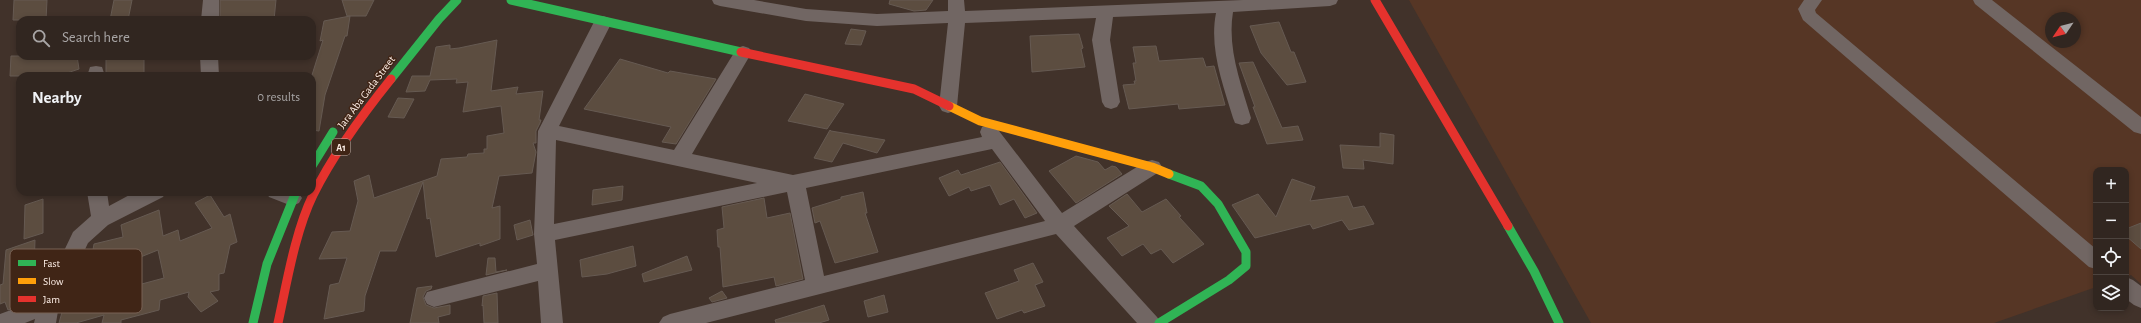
<!DOCTYPE html>
<html lang="en">
<head>
<meta charset="utf-8">
<style>
  :root { --surface:#312620; --page:#3d322d; --text:#f1f3f6; --muted:#a8a5a5; --line:#4c433e }
  body { margin:0; font-family:"Alegreya Sans",sans-serif; background:var(--page); color:var(--text) }
  .controls { position:absolute; right:12px; bottom:12px; display:grid; overflow:hidden; border-radius:8px; box-shadow:0 2px 6px #0003 }
  .controls button { width:36px; height:36px; display:grid; place-items:center; padding:0; border:0; border-bottom:1px solid var(--line); background:var(--surface); color:var(--text); font:20px sans-serif }
  .compass { position:absolute; left:2045px; top:12px; width:36px; height:36px; border-radius:50%; background:var(--surface); box-shadow:0 2px 6px #0003; rotate:235deg }
  .list { margin:0; padding:0; list-style:none }
  h2 { display:flex; justify-content:space-between; align-items:center; height:52px; margin:0; padding:0 16px; font-size:17px }
  h2 small { font-size:13px; font-weight:400; color:var(--muted) }
  .icon { flex:none; width:22px; height:22px; fill:none; stroke:currentColor; stroke-width:2; stroke-linecap:round; stroke-linejoin:round }
  .map { position:relative; flex:none; width:2141px; height:323px; overflow:hidden }
  .search { position:absolute; background:var(--surface); box-shadow:0 2px 6px #0003; left:16px; top:16px; width:300px; height:44px; display:flex; align-items:center; gap:10px; box-sizing:border-box; padding:0 14px; border-radius:12px; color:var(--muted); font-size:15px }
  .panel { position:absolute; background:var(--surface); box-shadow:0 2px 6px #0003; left:16px; top:72px; width:300px; height:124px; border-radius:12px }
  .map>svg:first-child { display:block }
  .built { fill:#563625; fill-rule:evenodd }
  .building { fill:#5c4d40; stroke:#665a52 }
  .lines { fill:none; stroke-linecap:round; stroke-linejoin:round }
  .street { fill:#716663; fill-rule:evenodd }
  .fast { stroke:#30b455; stroke-width:9 }
  .slow { stroke:#ff9f0a; stroke-width:9 }
  .jam { stroke:#e5322d; stroke-width:9 }
  .labels { text-anchor:middle; stroke-width:3; stroke-linejoin:round; paint-order:stroke }
  .shield { fill:#402516; stroke:#c5b2a8; stroke-width:1 }
  .shield-label { font-size:10px; font-weight:bold; fill:#feefe7 }
  .street-label { font-size:11px; fill:#feefe7; stroke:#402516 }
  .key { fill:#402516; stroke:#796255; stroke-width:1 }
  .key-label { font-size:11px; fill:#feefe7 }
</style>
</head>
<body>
<div class="map">
<svg width="2141" height="323" viewBox="0 0 2141 323">
  <rect width="100%" height="100%" fill="#41322a"/>
  <path class="built" d="M 1409,0 L 2141,0 L 2141,284 L 2131,275 L 2126,277 L 2126,170 L 2096,170 L 2096,287 L 1994,323 L 1591,323 ZM 2051,18 L 2075,18 L 2075,42 L 2051,42 Z"/>
  <path class="building" d="M 14,0 L 47,0 L 46,20 L 13,20 Z
    M 114,0 L 132,0 L 128,20 L 110,20 Z
    M 220,0 L 276,0 L 274,20 L 220,20 Z
    M 342,0 L 374,0 L 366,16 L 347,16 Z
    M 890,0 L 933,0 L 926,10 L 914,11 L 889,4 Z
    M 350,16 L 347,36 L 345,36 L 325,95 L 319,131 L 312,130 L 312,75 L 323,40 L 320,41 L 324,21 Z
    M 1279,22 L 1291,52 L 1294,52 L 1306,82 L 1287,85 L 1261,53 L 1250,26 Z
    M 851,29 L 866,31 L 861,45 L 845,44 Z
    M 1079,34 L 1083,48 L 1081,49 L 1085,67 L 1032,72 L 1030,36 Z
    M 497,40 L 491,91 L 518,87 L 516,94 L 543,91 L 539,120 L 541,120 L 540,123 L 536,131 L 536,143 L 533,143 L 536,152 L 532,173 L 499,176 L 492,208 L 500,206 L 500,239 L 480,246 L 480,243 L 436,257 L 430,218 L 427,219 L 423,182 L 396,251 L 380,251 L 365,296 L 364,311 L 324,319 L 330,285 L 339,283 L 347,258 L 319,259 L 332,232 L 350,231 L 358,201 L 354,181 L 369,175 L 374,198 L 437,176 L 441,159 L 467,157 L 468,154 L 484,153 L 484,149 L 487,149 L 487,136 L 504,133 L 501,106 L 463,112 L 468,82 L 456,83 L 457,79 L 430,80 L 425,91 L 406,92 L 412,76 L 430,76 L 436,47 L 450,45 L 450,49 L 459,48 Z
    M 1156,46 L 1159,61 L 1203,58 L 1206,67 L 1214,66 L 1225,105 L 1179,109 L 1178,104 L 1129,109 L 1123,85 L 1135,84 L 1134,81 L 1136,81 L 1133,63 L 1136,63 L 1133,47 Z
    M 11,56 L 77,56 L 79,69 L 58,76 L 10,76 Z
    M 106,56 L 144,56 L 144,76 L 106,76 Z
    M 620,59 L 668,73 L 670,71 L 716,79 L 676,144 L 662,142 L 671,127 L 584,109 Z
    M 1253,62 L 1282,128 L 1298,126 L 1303,140 L 1267,144 L 1253,107 L 1255,107 L 1239,63 Z
    M 805,94 L 844,104 L 827,129 L 788,121 Z
    M 398,98 L 414,99 L 404,118 L 388,117 Z
    M 830,130 L 831,131 L 885,140 L 877,153 L 843,143 L 832,162 L 814,158 Z
    M 1380,133 L 1394,135 L 1393,164 L 1363,160 L 1364,169 L 1343,168 L 1340,145 L 1380,147 Z
    M 1076,156 L 1098,162 L 1105,170 L 1112,166 L 1116,167 L 1122,174 L 1076,203 L 1049,171 Z
    M 1000,162 L 1037,213 L 1025,218 L 1014,199 L 1000,205 L 990,185 L 971,191 L 969,187 L 949,196 L 939,178 L 958,170 L 961,175 Z
    M 1292,179 L 1315,187 L 1310,201 L 1348,196 L 1353,208 L 1364,206 L 1374,224 L 1349,230 L 1342,220 L 1313,229 L 1310,224 L 1255,238 L 1232,205 L 1258,194 L 1276,217 Z
    M 623,186 L 622,200 L 592,205 L 593,190 Z
    M 863,192 L 867,213 L 865,213 L 878,252 L 835,263 L 820,221 L 815,223 L 812,208 L 841,199 L 841,197 Z
    M 1127,194 L 1142,212 L 1166,199 L 1181,216 L 1179,217 L 1204,244 L 1173,263 L 1161,249 L 1151,254 L 1143,244 L 1122,256 L 1107,238 L 1129,226 L 1109,206 Z
    M 210,195 L 224,217 L 230,214 L 237,242 L 230,245 L 224,273 L 219,274 L 219,290 L 210,292 L 218,301 L 201,312 L 188,297 L 189,292 L 160,300 L 159,310 L 121,320 L 121,323 L 102,323 L 104,315 L 76,323 L 59,323 L 64,305 L 164,278 L 158,250 L 88,278 L 94,244 L 123,237 L 121,225 L 159,210 L 163,236 L 178,230 L 180,241 L 212,228 L 195,203 Z
    M 764,198 L 767,218 L 790,213 L 803,279 L 776,286 L 774,277 L 723,287 L 720,247 L 718,247 L 717,230 L 724,228 L 722,207 Z
    M 43,199 L 43,233 L 24,239 L 25,205 Z
    M 530,220 L 533,235 L 517,240 L 514,225 Z
    M 2141,223 L 2141,249 L 2126,236 L 2126,229 Z
    M 35,240 L 34,271 L 47,266 L 49,279 L 46,285 L 22,295 L 24,304 L 8,310 L 5,302 L 0,304 L 0,285 L 3,284 L 6,250 Z
    M 633,246 L 636,266 L 607,274 L 582,277 L 580,260 Z
    M 687,256 L 692,270 L 644,282 L 642,274 Z
    M 488,258 L 495,258 L 496,272 L 507,270 L 486,275 Z
    M 1033,263 L 1043,282 L 1035,285 L 1045,306 L 1024,313 L 1022,310 L 997,319 L 985,293 L 1019,281 L 1014,270 Z
    M 432,286 L 431,289 L 426,291 L 423,297 L 426,305 L 434,308 L 450,305 L 450,314 L 438,317 L 439,323 L 410,323 L 417,288 Z
    M 722,291 L 727,298 L 712,302 L 709,298 Z
    M 497,293 L 498,323 L 484,323 L 483,305 L 482,306 L 483,296 Z
    M 884,295 L 888,312 L 868,317 L 864,301 Z
    M 824,305 L 829,320 L 819,323 L 776,323 L 775,320 Z"/>
  <g class="lines">
    <path class="street" d="M 203,0 L 219,0 L 219,20 L 201,20 Z
      M 712,0 L 754,0 L 806,9 L 877,14 L 948,11 L 948,0 L 964,0 L 965,11 L 1243,0 L 1338,0 L 1336,4 L 1330,6 L 1233,12 C 1227,48 1241,84 1251,118 L 1249,123 L 1242,125 L 1235,123 L 1233,118 C 1223,84 1209,49 1216,13 L 1113,17 L 1110,40 L 1120,102 L 1117,107 L 1111,109 L 1105,107 L 1102,102 L 1092,40 L 1096,18 L 965,23 L 957,106 L 954,111 L 948,113 L 942,111 L 939,106 L 948,23 L 877,26 L 806,21 L 720,6 L 714,4 Z
      M 1804,0 L 1822,0 L 1815,10 L 1816,13 L 2096,249 L 2096,269 L 2089,267 L 1803,20 L 1798,9 Z
      M 1973,0 L 1992,0 L 2141,117 L 2141,134 L 2134,132 L 1975,4 Z
      M 603,16 L 609,18 L 612,22 L 559,126 L 674,150 L 737,48 L 743,46 L 749,48 L 752,52 L 692,154 L 793,175 L 982,137 L 980,132 L 982,127 L 989,125 L 996,127 L 1062,213 L 1145,162 L 1152,160 L 1159,162 L 1162,167 L 1159,172 L 1074,226 L 1157,317 L 1161,323 L 1137,323 L 1056,234 L 706,323 L 659,323 L 663,317 L 670,314 L 805,280 L 787,192 L 555,240 L 563,323 L 541,323 L 538,281 L 434,307 L 427,304 L 424,298 L 427,292 L 537,264 L 534,234 L 538,131 L 594,22 L 597,18 ZM 556,140 L 757,183 L 554,224 ZM 992,149 L 1045,221 L 824,276 L 806,188 Z
      M 200,56 L 218,56 L 219,76 L 201,76 Z
      M 96,66 L 102,67 L 105,76 L 87,76 L 90,67 Z
      M 87,192 L 107,192 L 109,206 L 135,192 L 166,192 L 163,197 L 108,225 L 88,243 L 59,305 L 56,323 L 34,323 L 35,319 L 25,323 L 0,323 L 0,314 L 41,299 L 73,232 L 91,216 Z
      M 266,192 L 298,192 L 302,198 L 299,203 L 292,206 L 269,197 Z
      M 2126,277 L 2133,280 L 2141,286 L 2141,308 L 2134,305 L 2126,299 Z"/>
    <path class="fast" d="M 511,0 L 741,52
      M 391,79 L 439,19 L 457,0
      M 312,166 L 333,132
      M 1508,226 L 1534,271 L 1559,323
      M 253,323 L 267,264 L 296,192
      M 1159,323 L 1229,280 L 1246,266 L 1246,252 L 1218,204 L 1201,186 L 1169,174"/>
    <path class="slow" d="M 949,106 L 980,121 L 1152,167 L 1169,174"/>
    <path class="jam" d="M 1375,0 L 1508,226
      M 741,52 L 914,89 L 949,106
      M 278,323 C 287,282 295,232 313,195 C 334,153 362,115 391,79"/>
  </g>
  <g class="labels">
    <rect class="shield" x="332" y="139" width="18" height="16" rx="3"/>
    <g class="shield-label">
      <text x="341" y="151">A1</text>
    </g>
    <g class="street-label">
      <text transform="translate(366 92) rotate(-53)" y="4">Jara Aba Gada Street</text>
    </g>
  </g>
  <rect x="10" y="249" width="132" height="64" rx="6" class="key"/>
  <rect x="18" y="260" width="18" height="6" fill="#30b455"/>
  <rect x="18" y="278" width="18" height="6" fill="#ff9f0a"/>
  <rect x="18" y="296" width="18" height="6" fill="#e5322d"/>
  <g class="key-label">
    <text x="43" y="267">Fast</text>
    <text x="43" y="285">Slow</text>
    <text x="43" y="303">Jam</text>
  </g>
</svg>
<div class="controls">
<button>+</button>
<button>−</button>
<button><svg class="icon" aria-label="locate" viewBox="0 0 24 24"><circle cx="12" cy="12" r="6"/><path d="M12 2v4M12 18v4M2 12h4M18 12h4"/></svg></button>
<button><svg class="icon" aria-label="layers" viewBox="0 0 24 24"><path d="M12 4l9 5-9 5-9-5zM3 14l9 5 9-5"/></svg></button>
</div>
<svg class="compass" viewBox="-18 -18 36 36"><path d="M0-13l5 13h-10z" fill="#e53935"/><path d="M0 13l5-13h-10z" fill="#a8a5a5"/></svg>
<div class="search"><svg class="icon" aria-label="search" viewBox="0 0 24 24"><circle cx="10" cy="10" r="6"/><path d="M15 15l6 6"/></svg>Search here</div>
<section class="panel">
<h2>Nearby<small>0 results</small></h2>
<ul class="list">
</ul>
</section>
</div>
</body>
</html>
